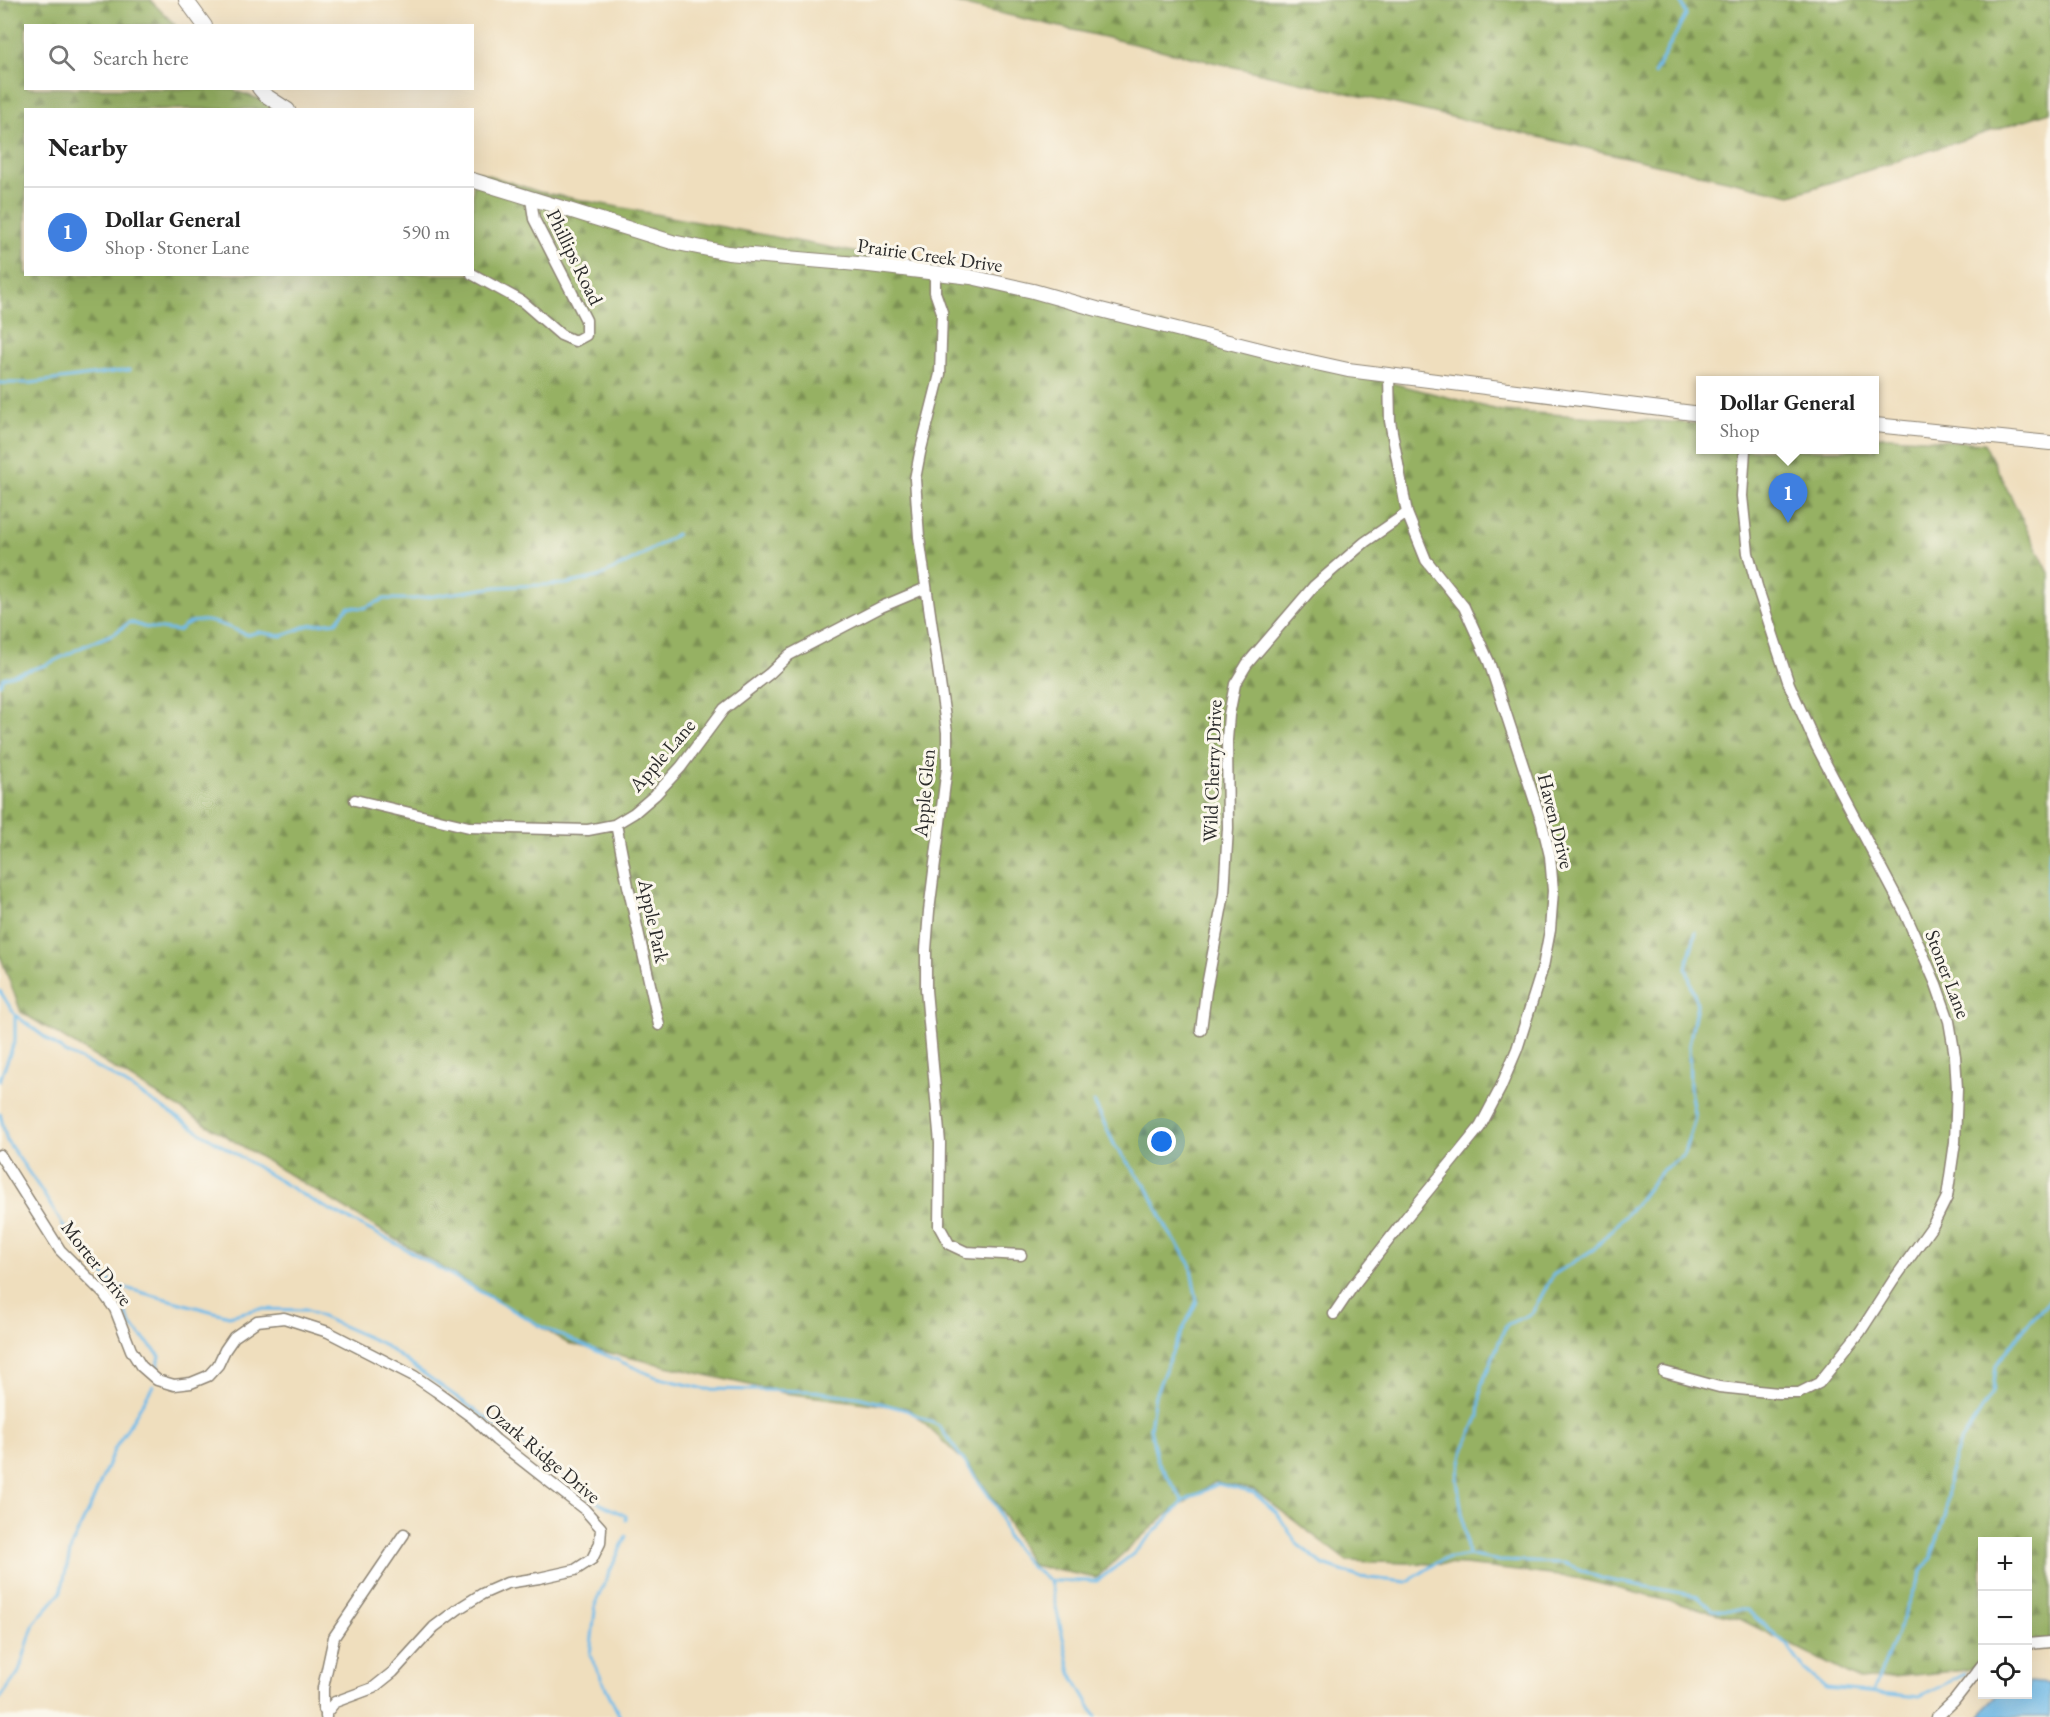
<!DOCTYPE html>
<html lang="en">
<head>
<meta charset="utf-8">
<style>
  :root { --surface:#fff; --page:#f2f2f2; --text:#222; --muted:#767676; --line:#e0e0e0; --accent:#d93025 }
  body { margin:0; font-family:"EB Garamond",serif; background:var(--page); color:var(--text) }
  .controls { position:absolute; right:18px; bottom:18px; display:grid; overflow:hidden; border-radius:0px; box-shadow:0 6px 24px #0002 }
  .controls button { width:54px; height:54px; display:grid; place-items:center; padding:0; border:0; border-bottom:2px solid var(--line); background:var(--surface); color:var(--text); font:30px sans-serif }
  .you { position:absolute; left:1162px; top:1142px; width:21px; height:21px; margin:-15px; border:4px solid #fff; border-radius:50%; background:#1a73e8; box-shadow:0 0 0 9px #1a73e833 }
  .badge { display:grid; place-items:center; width:39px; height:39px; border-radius:50%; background:var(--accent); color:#fff; font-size:20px; font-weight:700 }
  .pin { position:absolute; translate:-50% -50px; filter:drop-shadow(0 2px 3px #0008) }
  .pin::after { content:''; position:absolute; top:32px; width:21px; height:18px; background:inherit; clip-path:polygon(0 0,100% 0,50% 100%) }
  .popup { position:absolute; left:1696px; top:376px; width:183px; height:78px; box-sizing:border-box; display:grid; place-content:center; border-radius:0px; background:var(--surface); filter:drop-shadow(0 2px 4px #0005); font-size:20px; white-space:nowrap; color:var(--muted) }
  .popup b { font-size:22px; color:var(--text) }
  .popup::after { content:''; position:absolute; left:50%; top:100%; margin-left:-12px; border:12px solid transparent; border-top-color:var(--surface) }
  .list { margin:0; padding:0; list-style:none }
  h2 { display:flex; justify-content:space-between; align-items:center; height:78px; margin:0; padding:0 24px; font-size:26px }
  h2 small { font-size:20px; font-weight:400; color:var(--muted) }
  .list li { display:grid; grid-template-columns:39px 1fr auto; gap:18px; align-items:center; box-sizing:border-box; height:90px; padding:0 24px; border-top:2px solid var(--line) }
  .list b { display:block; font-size:22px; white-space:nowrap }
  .list p { margin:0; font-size:20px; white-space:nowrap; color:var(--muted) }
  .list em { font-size:20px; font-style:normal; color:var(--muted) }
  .icon { flex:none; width:33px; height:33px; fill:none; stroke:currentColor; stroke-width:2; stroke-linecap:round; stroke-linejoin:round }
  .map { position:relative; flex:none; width:2050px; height:1717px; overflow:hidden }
  .search { position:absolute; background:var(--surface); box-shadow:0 6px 24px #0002; left:24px; top:24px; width:450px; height:66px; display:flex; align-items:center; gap:15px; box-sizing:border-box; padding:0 21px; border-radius:0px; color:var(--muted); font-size:22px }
  .panel { position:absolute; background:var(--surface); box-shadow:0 6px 24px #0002; left:24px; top:108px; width:450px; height:168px; border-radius:0px }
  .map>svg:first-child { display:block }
  .forest { fill:url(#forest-firs); stroke:#606e47; stroke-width:1.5 }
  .water { fill:#71bcea; stroke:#4e748a; stroke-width:1.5 }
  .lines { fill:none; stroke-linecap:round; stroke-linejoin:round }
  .stream { stroke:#71bcea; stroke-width:3 }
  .minor-casing { stroke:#8d8474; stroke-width:13 }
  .secondary-casing { stroke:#8d8474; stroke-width:16 }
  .minor { stroke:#fff; stroke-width:10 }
  .secondary { stroke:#fff; stroke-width:14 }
  .labels { text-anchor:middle; stroke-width:6; stroke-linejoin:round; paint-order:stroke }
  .street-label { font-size:20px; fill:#2b2b2b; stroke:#fbf7ec }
</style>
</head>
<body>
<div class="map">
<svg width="2050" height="1717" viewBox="0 0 2050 1717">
  <defs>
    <pattern id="forest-firs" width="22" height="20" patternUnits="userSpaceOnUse" patternTransform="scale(1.5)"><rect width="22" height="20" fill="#96b163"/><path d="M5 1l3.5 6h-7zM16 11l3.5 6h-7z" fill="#7b9052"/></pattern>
  </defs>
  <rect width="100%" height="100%" fill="#fbf7ec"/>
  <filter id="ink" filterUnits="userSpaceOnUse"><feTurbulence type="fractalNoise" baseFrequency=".0167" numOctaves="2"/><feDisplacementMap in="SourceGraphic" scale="12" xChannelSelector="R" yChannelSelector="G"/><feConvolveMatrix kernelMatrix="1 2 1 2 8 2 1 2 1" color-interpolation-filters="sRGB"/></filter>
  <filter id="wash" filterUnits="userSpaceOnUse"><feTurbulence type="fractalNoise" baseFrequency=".008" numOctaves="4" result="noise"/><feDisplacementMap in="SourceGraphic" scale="24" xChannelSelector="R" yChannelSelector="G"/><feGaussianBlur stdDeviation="1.35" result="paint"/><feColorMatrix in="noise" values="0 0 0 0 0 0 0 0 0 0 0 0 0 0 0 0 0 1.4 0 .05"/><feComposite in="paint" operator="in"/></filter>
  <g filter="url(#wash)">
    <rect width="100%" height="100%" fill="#efdebd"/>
    <path class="forest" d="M 0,0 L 150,0 L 175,25 L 26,26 L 26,88 L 234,89 L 238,92 L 290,109 L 26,110 L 26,274 L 472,274 L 473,170 L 539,192 L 938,268 L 1502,411 L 1701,424 L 1701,450 L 1875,450 L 1875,436 L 1984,443 L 2050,575 L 2050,1642 L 2028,1650 L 2028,1542 L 1982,1542 L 1982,1664 L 1966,1670 L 1860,1680 L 1740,1619 L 1577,1578 L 1465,1565 L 1347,1561 L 1254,1490 L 1215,1482 L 1162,1518 L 1096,1578 L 1032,1565 L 998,1505 L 970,1467 L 908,1408 L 784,1393 L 567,1343 L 21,1012 L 0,955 Z
      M 943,0 L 2050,0 L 2050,112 L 1791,195 Z"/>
    <path class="water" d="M 2028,1682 L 2050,1684 L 2050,1717 L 1980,1717 L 1982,1711 L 1998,1695 L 2028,1694 Z"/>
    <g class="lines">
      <path class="stream" d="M 1654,74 L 1686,15 L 1681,0
        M 0,383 L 31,383 L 129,370
        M 0,684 L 3,678 L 46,665 L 82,647 L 115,633 L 130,622 L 144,627 L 178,631 C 199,610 224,626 248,635 L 258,632 L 282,636 L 309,625 L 336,622 L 348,607 L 364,608 L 384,599 L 414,599 L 496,587 L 566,584 L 598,577 L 637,558 L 677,534
        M 2050,849 L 2045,914 L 2050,941
        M 0,991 L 15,1015 L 66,1053 L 108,1073 L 203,1134 L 311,1200 L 393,1242 L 546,1329 L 656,1377 L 705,1389 L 811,1391 L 858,1397 L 906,1410 L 939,1426 L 997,1507 L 1007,1537 L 1030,1566 L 1050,1581 L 1097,1581 L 1133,1554 L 1184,1501 L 1218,1484 L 1254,1493 L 1277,1513 L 1297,1544 L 1324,1565 L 1359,1577 L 1407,1582 L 1441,1560 L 1468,1555 L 1499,1561 L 1564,1563 L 1603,1579 L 1698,1596 L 1713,1610 L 1747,1610 L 1786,1644 L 1804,1669 L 1826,1688 L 1920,1697 L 1965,1674
        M 0,1080 L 15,1040 L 15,1015
        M 1094,1102 L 1115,1146 L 1148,1189 L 1167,1229 L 1190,1263 L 1197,1301 L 1174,1348 L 1155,1395 L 1150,1428 L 1157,1460 L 1183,1501
        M 0,1114 L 7,1141 L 39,1187 L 77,1247 L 114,1285 L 131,1325 L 160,1356 L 157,1370
        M 114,1285 L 229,1316 L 258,1309 L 306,1310 L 381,1343 L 493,1423 L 589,1498 L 626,1516 L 626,1520
        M 1468,1555 L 1457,1479 L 1464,1449 L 1479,1416 L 1481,1386 L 1506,1325 L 1532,1313 L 1553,1275 L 1594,1249 L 1639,1200 L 1661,1171 L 1683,1156 L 1695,1118 L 1690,1089 L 1689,1045 L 1697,1004 L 1686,967 L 1696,932
        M 1050,1581 L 1071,1673 L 1096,1717
        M 1873,1692 L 1922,1571 L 1931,1558 L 1946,1513 L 1949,1475 L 1960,1443 L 1993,1392 L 1996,1365 L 2025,1327 L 2050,1300
        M 0,1699 L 19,1672 L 34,1623 L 61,1592 L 72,1544 L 91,1505 L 114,1450 L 153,1386
        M 620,1717 L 590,1655 L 596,1602 L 626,1536"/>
    </g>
  </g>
  <g filter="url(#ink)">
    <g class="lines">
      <g class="minor-casing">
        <path id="minor" d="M 935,273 L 935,292 L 942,312 L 940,374 L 920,453 L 915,479 L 919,537 L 947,732 L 947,767 L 929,911 L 926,950 L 926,990 L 940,1143 L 939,1226 L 949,1244 L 966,1252 L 1021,1255
          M 472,274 L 523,302 L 561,335 L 575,341 L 586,335 L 586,320 L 534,219 L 531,199
          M 355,800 L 469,827 L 588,830 L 614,825 L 634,813 L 655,795 L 681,767 L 724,709 L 769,674 L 789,655 L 881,607 L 926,588
          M 616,824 L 628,886 L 659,1025
          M 1201,1030 L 1206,991 L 1224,894 L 1228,828 L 1227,740 L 1229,715 L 1235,684 L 1247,664 L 1314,586 L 1365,542 L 1407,513
          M 0,1155 L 60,1250 L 104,1294 L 115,1309 L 131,1350 L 141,1366 L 157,1380 L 174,1385 L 191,1383 L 208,1376 L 218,1365 L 225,1350 L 234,1337 L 257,1321 L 284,1318 L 328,1332 L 414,1376 L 436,1391 L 473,1418 L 496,1440 L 584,1509 L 601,1528 L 600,1543 L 592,1559 L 575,1570 L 539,1578 L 507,1583 L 482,1594 L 458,1609 L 434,1627 L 393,1672 L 373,1688 L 335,1702 L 326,1713 L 326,1717
          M 1334,1314 L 1353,1286 L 1405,1219 L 1480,1127 L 1500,1089 L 1517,1049 L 1543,967 L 1550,930 L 1553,891 L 1550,856 L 1542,823 L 1489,662 L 1464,607 L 1426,560 L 1407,513 L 1390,421 L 1389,375
          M 1664,1372 L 1719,1387 L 1778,1393 L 1799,1393 L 1819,1383 L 1860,1332 L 1893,1281 L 1933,1225 L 1947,1197 L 1955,1142 L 1957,1089 L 1955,1056 L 1949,1021 L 1936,984 L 1905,913 L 1817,747 L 1789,684 L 1757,586 L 1748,553 L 1742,496 L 1745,450
          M 2028,1644 L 2050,1642
          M 326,1713 L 323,1707 L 323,1688 L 334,1637 L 404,1534
          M 1937,1717 L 1954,1701 L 1982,1665"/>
      </g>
      <g class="secondary-casing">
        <path id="secondary" d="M 186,0 L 205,26
          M 259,88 L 265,95 L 288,110
          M 472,180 L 672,242 L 728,253 L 869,265 L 971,277 L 1033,291 L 1097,309 L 1280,355 L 1348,370 L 1701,414
          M 1875,425 L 2050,443"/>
      </g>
      <use href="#minor" class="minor"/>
      <use href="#secondary" class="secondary"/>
    </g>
  </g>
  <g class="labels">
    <g class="street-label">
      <text transform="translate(930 255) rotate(8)" y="7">Prairie Creek Drive</text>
      <text transform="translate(575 257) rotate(64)" y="7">Phillips Road</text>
      <text transform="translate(662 755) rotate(-49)" y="7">Apple Lane</text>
      <text transform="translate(1212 771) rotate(-88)" y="7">Wild Cherry Drive</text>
      <text transform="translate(924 793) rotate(-85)" y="7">Apple Glen</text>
      <text transform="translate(1556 821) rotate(76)" y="7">Haven Drive</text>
      <text transform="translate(654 921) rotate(78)" y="7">Apple Park</text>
      <text transform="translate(1948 974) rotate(69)" y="7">Stoner Lane</text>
      <text transform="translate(97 1263) rotate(52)" y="7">Morter Drive</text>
      <text transform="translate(543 1453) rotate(40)" y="7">Ozark Ridge Drive</text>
    </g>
  </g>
</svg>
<div class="controls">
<button>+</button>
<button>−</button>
<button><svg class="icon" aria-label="locate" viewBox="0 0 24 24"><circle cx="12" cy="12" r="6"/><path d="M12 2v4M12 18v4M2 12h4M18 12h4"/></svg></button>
</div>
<div class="you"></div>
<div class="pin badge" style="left:1788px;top:523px;background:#3f7fe0">1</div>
<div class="popup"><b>Dollar General</b>Shop</div>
<div class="search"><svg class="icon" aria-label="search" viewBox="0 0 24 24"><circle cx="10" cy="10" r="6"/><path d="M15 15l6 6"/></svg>Search here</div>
<section class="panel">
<h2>Nearby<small></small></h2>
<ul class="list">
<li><span class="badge" style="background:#3f7fe0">1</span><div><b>Dollar General</b><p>Shop · Stoner Lane</p></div><em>590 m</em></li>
</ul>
</section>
</div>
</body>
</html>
